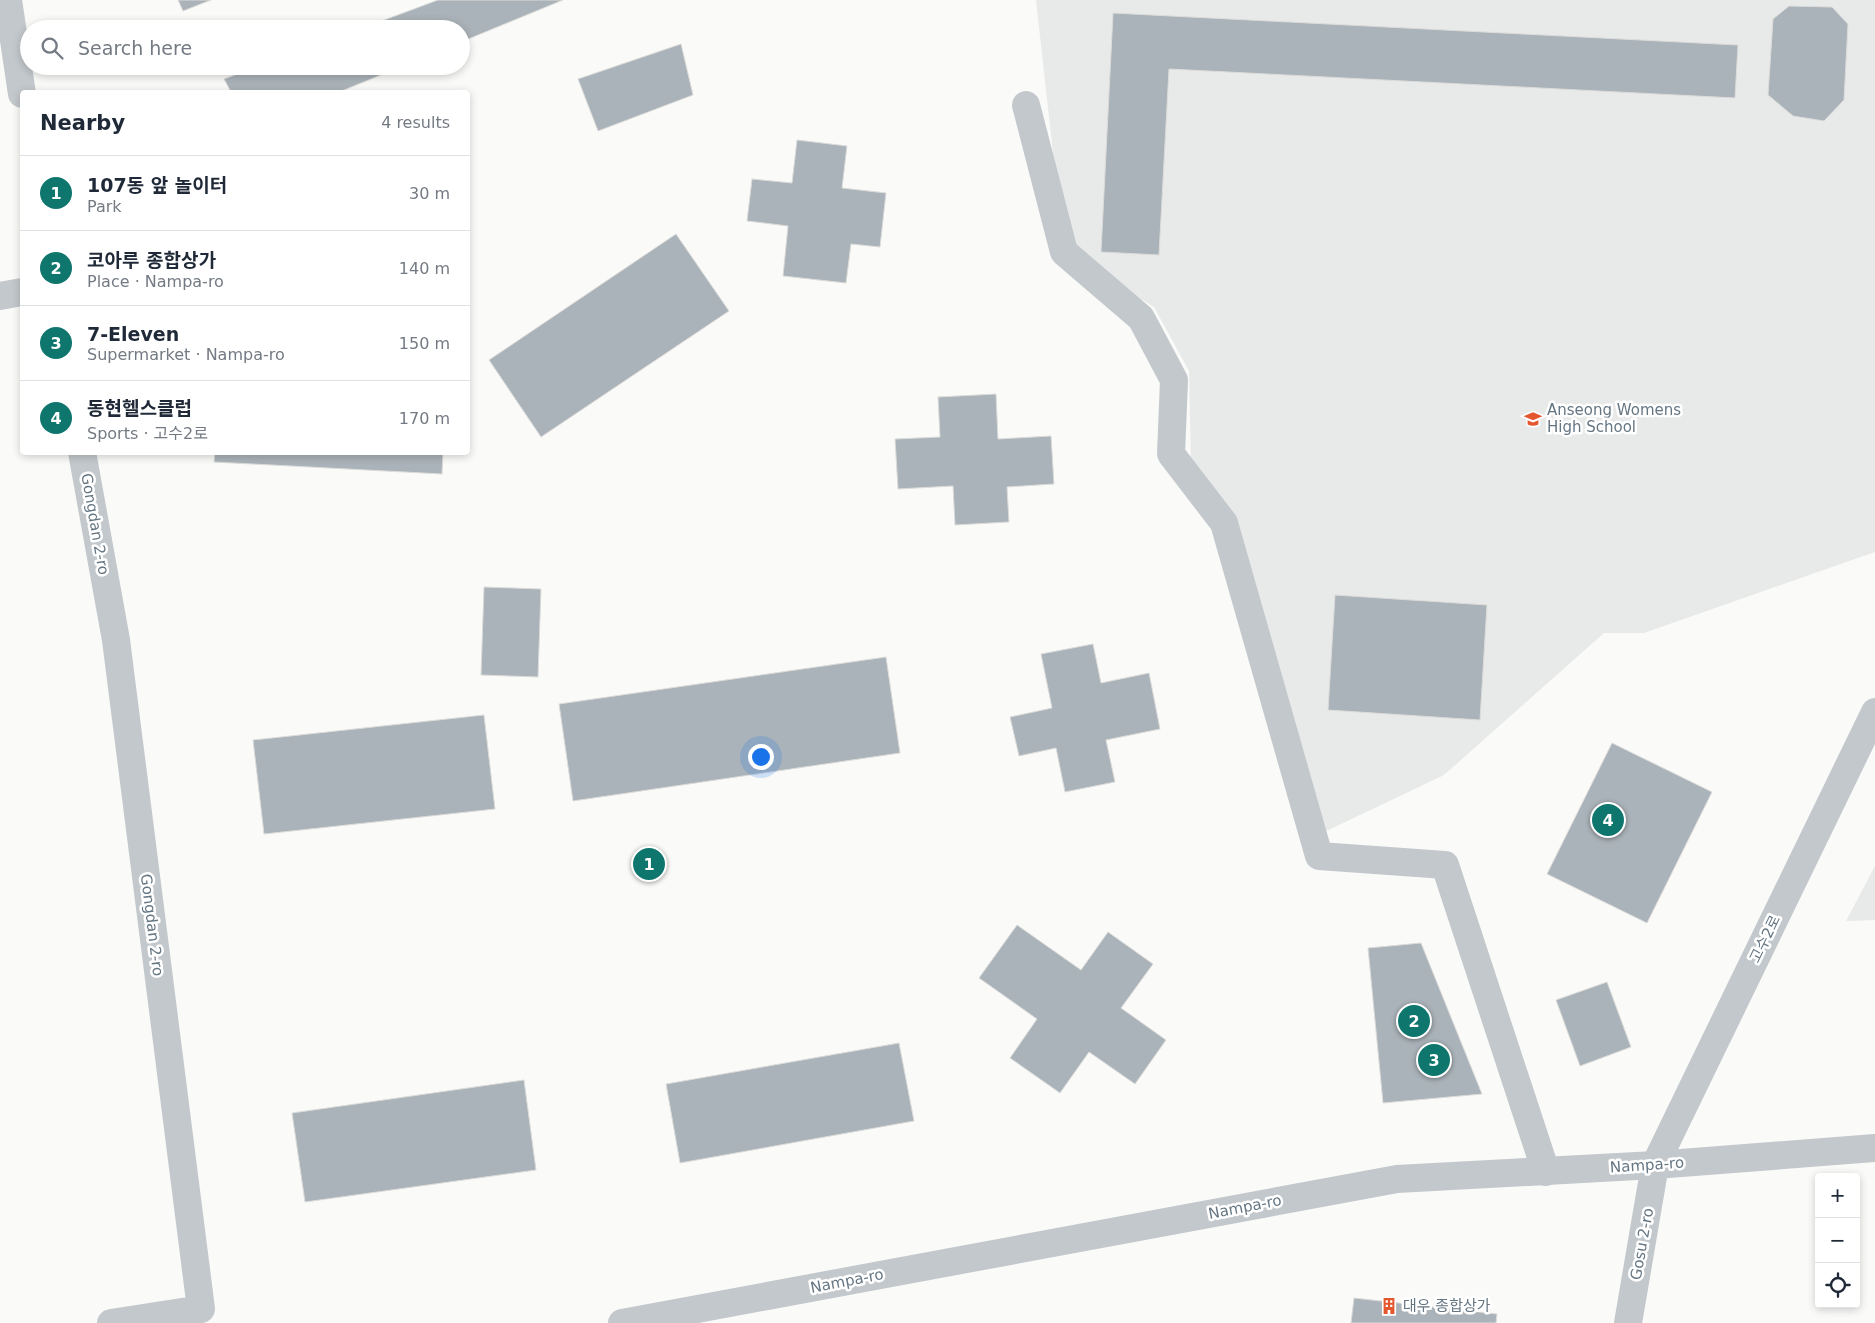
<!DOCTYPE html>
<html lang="en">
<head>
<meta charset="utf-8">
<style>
  :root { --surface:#fff; --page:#f6f6f7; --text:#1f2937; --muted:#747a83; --line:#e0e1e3; --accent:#0f766e }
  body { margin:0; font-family:"DejaVu Sans","Noto Sans KR",sans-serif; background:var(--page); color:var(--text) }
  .controls { position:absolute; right:15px; bottom:15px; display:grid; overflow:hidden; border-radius:5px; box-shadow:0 2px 8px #0003 }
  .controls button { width:45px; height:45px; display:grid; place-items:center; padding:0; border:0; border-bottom:1px solid var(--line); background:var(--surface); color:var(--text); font:25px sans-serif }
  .you { position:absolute; left:760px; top:756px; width:18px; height:18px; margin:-12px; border:4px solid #fff; border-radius:50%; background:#1a73e8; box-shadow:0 0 0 8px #1a73e833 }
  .badge { display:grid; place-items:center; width:32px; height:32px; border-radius:50%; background:var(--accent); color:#fff; font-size:16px; font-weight:700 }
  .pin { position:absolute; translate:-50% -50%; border:2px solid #fff; box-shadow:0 1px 5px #0006 }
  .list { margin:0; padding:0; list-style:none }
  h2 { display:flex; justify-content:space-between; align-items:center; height:65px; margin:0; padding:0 20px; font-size:21px }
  h2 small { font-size:16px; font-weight:400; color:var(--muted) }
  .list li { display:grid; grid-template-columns:32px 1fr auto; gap:15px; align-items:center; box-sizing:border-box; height:75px; padding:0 20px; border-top:1px solid var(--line) }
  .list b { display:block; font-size:19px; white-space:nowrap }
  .list p { margin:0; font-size:16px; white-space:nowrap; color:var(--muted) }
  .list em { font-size:16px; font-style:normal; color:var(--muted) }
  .icon { flex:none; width:28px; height:28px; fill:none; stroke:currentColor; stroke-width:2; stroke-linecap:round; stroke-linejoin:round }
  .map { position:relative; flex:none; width:1875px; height:1323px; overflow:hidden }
  .search { position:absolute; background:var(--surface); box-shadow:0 2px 8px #0003; left:20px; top:20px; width:450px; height:55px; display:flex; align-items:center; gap:12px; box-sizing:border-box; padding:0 18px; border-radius:28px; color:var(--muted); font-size:19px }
  .panel { position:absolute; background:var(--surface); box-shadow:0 2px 8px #0003; left:20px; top:90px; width:450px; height:365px; border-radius:5px }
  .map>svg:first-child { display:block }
  .built { fill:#e8e9e9 }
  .building { fill:#aab3b9; stroke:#dcdcda }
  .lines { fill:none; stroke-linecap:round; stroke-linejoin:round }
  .minor { stroke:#c3c8cc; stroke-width:28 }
  .tertiary { stroke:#c3c8cc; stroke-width:28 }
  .labels { text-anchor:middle; stroke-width:5; stroke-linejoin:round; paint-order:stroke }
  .poi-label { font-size:15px; fill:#657683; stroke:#fff; text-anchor:start }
  .street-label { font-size:15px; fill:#657683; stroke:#fff }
</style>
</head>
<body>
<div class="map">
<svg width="1875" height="1323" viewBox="0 0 1875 1323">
  <rect width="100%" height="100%" fill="#fafaf8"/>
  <path class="built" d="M 1036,0 L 1875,0 L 1875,552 L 1644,633 L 1604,633 L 1444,775 L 1320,834 L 1191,467 L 1189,371 L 1154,307 L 1064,252 Z
    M 1875,866 L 1875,920 L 1846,921 Z"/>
  <path class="building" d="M 178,0 L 211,0 L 183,11 Z
    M 438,0 L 563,0 L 461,42 L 461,29 L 360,29 Z
    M 1789,6 L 1832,7 L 1848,24 L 1844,100 L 1824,121 L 1793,116 L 1768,95 L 1773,19 Z
    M 1113,13 L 1738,45 L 1735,98 L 1169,69 L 1159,255 L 1101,252 Z
    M 681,44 L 693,95 L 598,131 L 578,79 Z
    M 259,66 L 403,66 L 339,92 L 231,92 L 224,79 Z
    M 797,140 L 847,146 L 842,188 L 886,193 L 880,247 L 851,244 L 846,283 L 783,276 L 788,226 L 747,221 L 752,179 L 792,183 Z
    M 676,234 L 729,311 L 541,437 L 489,360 Z
    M 996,394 L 998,439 L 1051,436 L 1054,484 L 1007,487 L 1009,522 L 955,525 L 953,486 L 898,489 L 895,439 L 940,437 L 938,397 Z
    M 215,452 L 443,452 L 442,474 L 214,462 Z
    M 484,587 L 541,589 L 538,677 L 481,675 Z
    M 1335,595 L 1487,605 L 1480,720 L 1328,710 Z
    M 1093,644 L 1101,683 L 1149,673 L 1160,729 L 1106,740 L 1115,782 L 1065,792 L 1056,748 L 1019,756 L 1010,717 L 1052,708 L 1041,654 Z
    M 886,657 L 900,753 L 573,801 L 559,704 Z
    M 484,715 L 495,809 L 264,834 L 253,740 Z
    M 1612,743 L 1712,792 L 1647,923 L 1547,874 Z
    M 1017,925 L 1081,970 L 1108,932 L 1153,964 L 1121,1008 L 1166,1040 L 1135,1084 L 1089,1052 L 1060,1093 L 1010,1058 L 1037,1019 L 979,978 Z
    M 1421,943 L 1482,1094 L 1383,1103 L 1368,948 Z
    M 1607,982 L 1631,1047 L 1580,1066 L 1556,1000 Z
    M 899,1043 L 914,1121 L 680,1163 L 666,1084 Z
    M 524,1080 L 536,1170 L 305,1202 L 292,1113 Z
    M 1354,1298 L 1497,1314 L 1496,1323 L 1351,1323 Z"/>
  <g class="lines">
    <path class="minor" d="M 8,0 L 22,94
      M 1026,105 L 1064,252 L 1141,318 L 1174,380 L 1171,454 L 1224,523 L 1319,856 L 1445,865 L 1546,1172
      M 0,296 L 22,292
      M 82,452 L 116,640 L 201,1309
      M 111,1323 L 201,1309
      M 1628,1323 L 1655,1165 L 1875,712"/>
    <path class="tertiary" d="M 622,1323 L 1397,1179 L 1655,1165 L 1875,1148"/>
  </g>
  <defs>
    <g id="school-bare" transform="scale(1.35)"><path d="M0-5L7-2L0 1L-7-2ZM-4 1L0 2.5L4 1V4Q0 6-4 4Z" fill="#e4572e" stroke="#fff" stroke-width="2.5" paint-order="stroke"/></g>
    <g id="building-bare" transform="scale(1.35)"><path d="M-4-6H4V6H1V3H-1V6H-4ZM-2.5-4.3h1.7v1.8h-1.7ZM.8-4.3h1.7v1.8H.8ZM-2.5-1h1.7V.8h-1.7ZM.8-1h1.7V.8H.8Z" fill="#e4572e" stroke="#fff" stroke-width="2.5" paint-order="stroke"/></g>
  </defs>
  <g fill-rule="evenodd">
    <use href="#school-bare" x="1533" y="419"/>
    <use href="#building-bare" x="1389" y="1306"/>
  </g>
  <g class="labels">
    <g class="poi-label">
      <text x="1547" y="415">Anseong Womens<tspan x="1547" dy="17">High School</tspan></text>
      <text x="1403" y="1311">대우 종합상가</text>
    </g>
    <g class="street-label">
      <text transform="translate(95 524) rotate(80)" y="5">Gongdan 2-ro</text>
      <text transform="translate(152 925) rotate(83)" y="5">Gongdan 2-ro</text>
      <text transform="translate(1765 939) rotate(-64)" y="5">고수2로</text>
      <text transform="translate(1647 1165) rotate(-4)" y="5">Nampa-ro</text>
      <text transform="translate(1245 1207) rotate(-11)" y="5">Nampa-ro</text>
      <text transform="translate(1642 1244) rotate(-80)" y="5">Gosu 2-ro</text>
      <text transform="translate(847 1281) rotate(-11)" y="5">Nampa-ro</text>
    </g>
  </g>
</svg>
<div class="controls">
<button>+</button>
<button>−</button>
<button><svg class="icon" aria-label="locate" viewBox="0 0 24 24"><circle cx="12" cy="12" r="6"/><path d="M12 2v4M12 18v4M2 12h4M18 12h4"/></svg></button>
</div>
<div class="you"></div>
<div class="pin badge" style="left:649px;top:864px">1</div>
<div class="pin badge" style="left:1414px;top:1021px">2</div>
<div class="pin badge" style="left:1434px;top:1060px">3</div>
<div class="pin badge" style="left:1608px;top:820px">4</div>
<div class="search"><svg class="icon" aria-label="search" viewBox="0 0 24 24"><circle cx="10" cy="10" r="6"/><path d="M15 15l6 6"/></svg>Search here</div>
<section class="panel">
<h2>Nearby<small>4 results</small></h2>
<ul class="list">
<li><span class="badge">1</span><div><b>107동 앞 놀이터</b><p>Park</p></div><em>30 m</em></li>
<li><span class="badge">2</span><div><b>코아루 종합상가</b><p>Place · Nampa-ro</p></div><em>140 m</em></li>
<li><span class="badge">3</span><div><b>7-Eleven</b><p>Supermarket · Nampa-ro</p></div><em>150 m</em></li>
<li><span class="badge">4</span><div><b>동현헬스클럽</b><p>Sports · 고수2로</p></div><em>170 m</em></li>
</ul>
</section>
</div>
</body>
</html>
